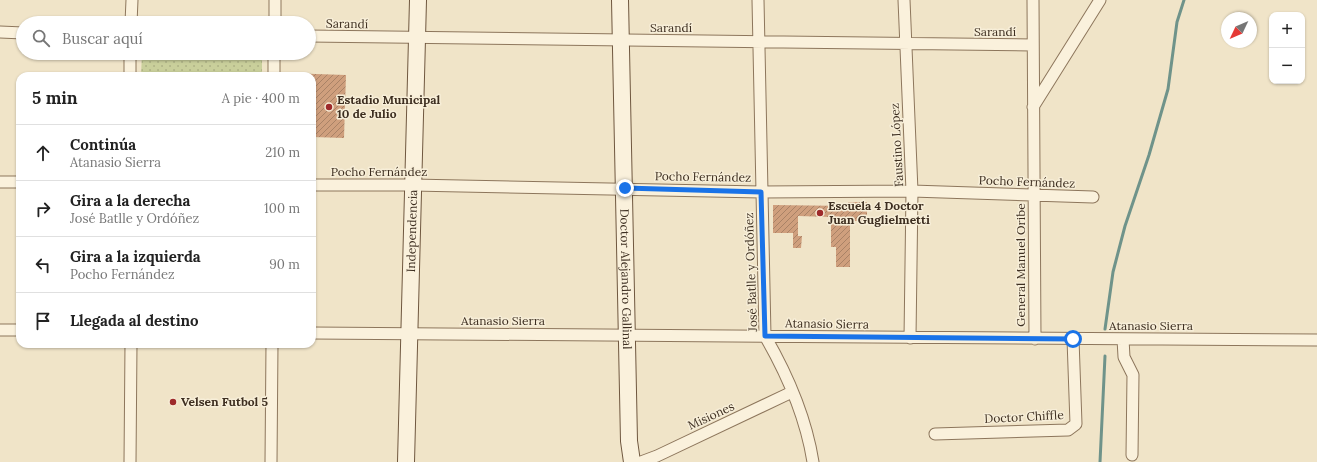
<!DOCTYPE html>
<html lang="es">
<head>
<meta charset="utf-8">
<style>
  :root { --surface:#fff; --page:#f2f2f2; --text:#222; --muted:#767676; --line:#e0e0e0 }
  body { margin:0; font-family:Lora,serif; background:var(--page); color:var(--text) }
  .controls { position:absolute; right:12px; top:12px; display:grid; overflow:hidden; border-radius:8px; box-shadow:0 1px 3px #0004 }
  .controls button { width:36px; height:36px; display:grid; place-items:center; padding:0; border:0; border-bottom:1px solid var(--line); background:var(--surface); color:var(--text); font:20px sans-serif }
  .compass { position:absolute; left:1221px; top:12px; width:36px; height:36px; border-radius:50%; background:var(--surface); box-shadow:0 1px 3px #0004; rotate:226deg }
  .stop { position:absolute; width:12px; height:12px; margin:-9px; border:3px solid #1a73e8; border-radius:50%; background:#fff }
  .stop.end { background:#1a73e8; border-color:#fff; box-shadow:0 1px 4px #0008 }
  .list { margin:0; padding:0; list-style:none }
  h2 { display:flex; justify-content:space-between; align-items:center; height:52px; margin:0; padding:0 16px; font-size:17px }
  h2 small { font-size:13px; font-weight:400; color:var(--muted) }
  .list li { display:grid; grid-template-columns:26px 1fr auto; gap:12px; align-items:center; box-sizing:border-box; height:56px; padding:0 16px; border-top:1px solid var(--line) }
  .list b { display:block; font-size:15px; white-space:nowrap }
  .list p { margin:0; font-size:13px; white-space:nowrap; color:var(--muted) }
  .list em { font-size:13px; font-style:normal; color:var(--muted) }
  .icon { flex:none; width:22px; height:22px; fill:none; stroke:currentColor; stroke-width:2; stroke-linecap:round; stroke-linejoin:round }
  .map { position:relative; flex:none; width:1317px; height:462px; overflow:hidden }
  .search { position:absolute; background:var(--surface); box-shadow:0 1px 3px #0004; left:16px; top:16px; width:300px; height:44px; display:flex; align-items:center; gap:10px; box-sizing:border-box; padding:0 14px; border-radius:22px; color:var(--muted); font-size:15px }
  .panel { position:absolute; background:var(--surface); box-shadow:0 1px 3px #0004; left:16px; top:72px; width:300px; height:276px; border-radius:12px }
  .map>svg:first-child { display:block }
  .park { fill:url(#park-dots) }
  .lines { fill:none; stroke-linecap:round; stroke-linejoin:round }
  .stream { stroke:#6f938a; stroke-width:3 }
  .building { fill:url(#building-hatch) }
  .street-casing { stroke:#8d765c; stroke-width:13 }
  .secondary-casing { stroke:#6f573f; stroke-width:18 }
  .street { stroke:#faf1dc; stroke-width:11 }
  .secondary { stroke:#faf1dc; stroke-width:16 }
  .route { stroke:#1a73e8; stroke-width:5 }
  .poi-dot { fill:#9e2a2b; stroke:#f7eed8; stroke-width:1.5 }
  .labels { text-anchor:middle; stroke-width:3; stroke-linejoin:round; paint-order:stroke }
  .street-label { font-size:12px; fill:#3d2e20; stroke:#f7eed8 }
  .poi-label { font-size:12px; font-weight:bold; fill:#3d2e20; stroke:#f7eed8; text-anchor:start }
</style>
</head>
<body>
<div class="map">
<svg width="1317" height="462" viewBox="0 0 1317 462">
  <defs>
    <pattern id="park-dots" width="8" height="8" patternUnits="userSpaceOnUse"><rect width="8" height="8" fill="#c9cf9b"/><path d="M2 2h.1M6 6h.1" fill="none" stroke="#aeb285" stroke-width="1.8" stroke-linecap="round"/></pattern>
    <pattern id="building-hatch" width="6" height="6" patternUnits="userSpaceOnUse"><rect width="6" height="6" fill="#cf9f7d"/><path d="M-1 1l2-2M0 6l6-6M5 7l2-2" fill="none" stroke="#a98266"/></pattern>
  </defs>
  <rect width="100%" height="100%" fill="#f0e4c8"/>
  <path class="park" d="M 142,53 L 265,53 L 262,56 L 262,76 L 141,76 Z"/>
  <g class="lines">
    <path class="stream" d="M 1105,329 L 1113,272 L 1125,226 L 1149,155 L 1168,89 L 1177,22 L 1184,0
      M 1100,462 L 1105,356"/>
  </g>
  <path class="building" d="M 286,73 L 346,75 L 344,138 L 312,137 L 312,76 L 286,76 Z
    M 848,202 L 867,202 L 867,221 L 850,221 L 850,267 L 836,267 L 836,247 L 831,247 L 831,217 L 798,216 L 798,236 L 802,236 L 801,248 L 793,248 L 793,233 L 773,233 L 773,205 L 848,206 Z"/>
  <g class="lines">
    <g class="street-casing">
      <path id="street" d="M 758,0 L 765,336 C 787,374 806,418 813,462
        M 904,0 L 912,191 L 910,338
        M 1033,0 L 1035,339
        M 131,23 L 132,0
        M 275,23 L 275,0
        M 0,32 L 23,33
        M 309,36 L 1032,45
        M 130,76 L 130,53
        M 274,76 L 274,53
        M 1033,107 L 1100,0
        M 0,182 L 20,182
        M 312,185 L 412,185 L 761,192 L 912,191 L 1093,197
        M 0,330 L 20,330
        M 312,333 L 1317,340
        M 1123,339 L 1124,357 L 1133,375 L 1132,455
        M 935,434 L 1068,430 L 1076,424 L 1073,339
        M 130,462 L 131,344
        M 271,462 L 272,344
        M 641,462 L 657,456 L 792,392"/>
    </g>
    <g class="secondary-casing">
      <g id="secondary">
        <path id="s1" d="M 620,0 L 629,441 L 632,462"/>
        <path id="s2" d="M 406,462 L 418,0"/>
      </g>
    </g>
    <use href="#street" class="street"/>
    <use href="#secondary" class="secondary"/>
  </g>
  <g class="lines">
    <path class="route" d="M 625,188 L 761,192 L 765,336 L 1073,339"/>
  </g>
  <g class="poi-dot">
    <circle cx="329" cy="107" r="4"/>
    <circle cx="820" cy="213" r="4"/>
    <circle cx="173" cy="402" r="4"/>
  </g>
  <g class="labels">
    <g class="street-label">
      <text transform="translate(347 24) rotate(1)" y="4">Sarandí</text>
      <text x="671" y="32">Sarandí</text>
      <text x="995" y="36">Sarandí</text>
      <text transform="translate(897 145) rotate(-93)" y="4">Faustino López</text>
      <text x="379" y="176">Pocho Fernández</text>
      <text transform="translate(703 177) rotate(1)" y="4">Pocho Fernández</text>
      <text transform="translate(1027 182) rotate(2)" y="4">Pocho Fernández</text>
      <text dy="4" stroke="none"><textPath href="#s2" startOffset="231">Independencia</textPath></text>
      <text transform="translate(1021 265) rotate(-90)" y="4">General Manuel Oribe</text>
      <text transform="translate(751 272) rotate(-92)" y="4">José Batlle y Ordóñez</text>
      <text dy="4" stroke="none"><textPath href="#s1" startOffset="279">Doctor Alejandro Gallinal</textPath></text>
      <text x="503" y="325">Atanasio Sierra</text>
      <text transform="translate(827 324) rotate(1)" y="4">Atanasio Sierra</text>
      <text x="1151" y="330">Atanasio Sierra</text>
      <text transform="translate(711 416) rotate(-25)" y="4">Misiones</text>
      <text transform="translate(1024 417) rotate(-3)" y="4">Doctor Chiffle</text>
    </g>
    <g class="poi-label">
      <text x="337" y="104">Estadio Municipal<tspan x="337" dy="14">10 de Julio</tspan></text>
      <text x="828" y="210">Escuela 4 Doctor<tspan x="828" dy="14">Juan Guglielmetti</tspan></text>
      <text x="181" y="406">Velsen Futbol 5</text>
    </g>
  </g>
</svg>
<div class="controls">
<button>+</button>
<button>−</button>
</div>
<svg class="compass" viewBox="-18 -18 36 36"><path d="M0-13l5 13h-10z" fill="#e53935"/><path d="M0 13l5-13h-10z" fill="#767676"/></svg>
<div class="stop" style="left:1073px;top:339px"></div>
<div class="stop end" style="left:625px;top:188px"></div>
<div class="search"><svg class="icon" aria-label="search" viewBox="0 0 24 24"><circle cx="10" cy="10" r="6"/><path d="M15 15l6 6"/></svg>Buscar aquí</div>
<section class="panel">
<h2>5 min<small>A pie · 400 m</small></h2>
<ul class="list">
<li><svg class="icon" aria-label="ahead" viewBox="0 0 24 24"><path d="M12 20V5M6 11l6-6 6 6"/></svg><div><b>Continúa</b><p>Atanasio Sierra</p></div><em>210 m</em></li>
<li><svg class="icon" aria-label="right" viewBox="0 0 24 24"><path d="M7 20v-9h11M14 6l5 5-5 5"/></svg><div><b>Gira a la derecha</b><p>José Batlle y Ordóñez</p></div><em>100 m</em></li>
<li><svg class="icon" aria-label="left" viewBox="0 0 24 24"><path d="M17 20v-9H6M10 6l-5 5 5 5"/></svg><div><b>Gira a la izquierda</b><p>Pocho Fernández</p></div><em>90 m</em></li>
<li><svg class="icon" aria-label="arrive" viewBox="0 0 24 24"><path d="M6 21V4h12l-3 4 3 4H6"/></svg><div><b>Llegada al destino</b></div></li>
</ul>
</section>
</div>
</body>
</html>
